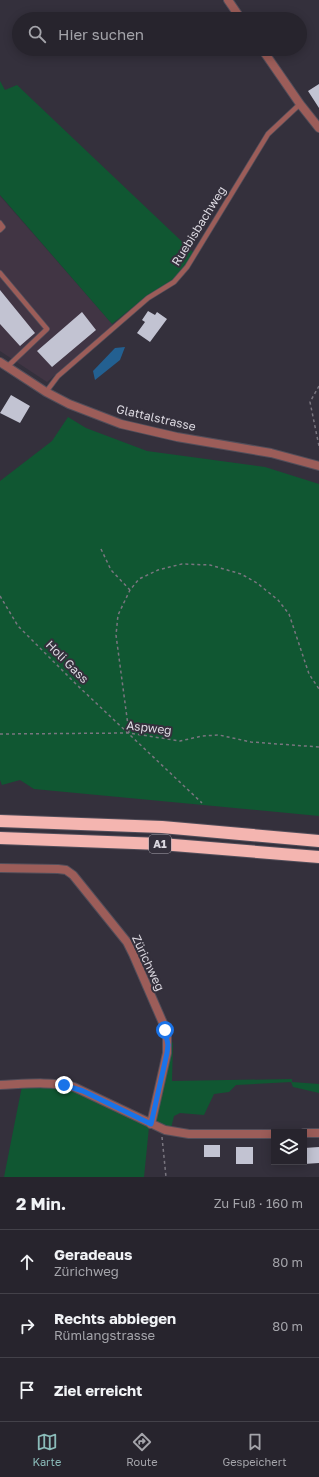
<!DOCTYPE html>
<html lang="de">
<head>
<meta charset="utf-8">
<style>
  :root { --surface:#27242d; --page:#2f2c35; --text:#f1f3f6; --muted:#a4a4aa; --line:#434149; --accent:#8bbbb9 }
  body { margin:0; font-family:"Golos Text",sans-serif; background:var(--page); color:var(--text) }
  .controls { position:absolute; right:12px; bottom:12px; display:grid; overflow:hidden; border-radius:0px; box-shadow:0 2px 10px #0003 }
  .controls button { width:36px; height:36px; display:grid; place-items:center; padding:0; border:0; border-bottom:1px solid var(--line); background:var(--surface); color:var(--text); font:20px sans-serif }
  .stop { position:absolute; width:12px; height:12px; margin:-9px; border:3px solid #1a73e8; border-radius:50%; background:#fff }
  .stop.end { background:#1a73e8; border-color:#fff; box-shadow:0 1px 4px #0008 }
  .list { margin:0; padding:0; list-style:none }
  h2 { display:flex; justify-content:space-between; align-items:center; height:52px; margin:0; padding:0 16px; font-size:17px }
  h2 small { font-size:13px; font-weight:400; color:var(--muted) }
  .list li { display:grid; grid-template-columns:26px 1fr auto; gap:12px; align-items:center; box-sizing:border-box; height:64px; padding:0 16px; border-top:1px solid var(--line) }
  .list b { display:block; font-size:15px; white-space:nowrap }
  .list p { margin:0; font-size:13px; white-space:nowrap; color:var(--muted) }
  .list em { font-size:13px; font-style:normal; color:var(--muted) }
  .icon { flex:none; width:22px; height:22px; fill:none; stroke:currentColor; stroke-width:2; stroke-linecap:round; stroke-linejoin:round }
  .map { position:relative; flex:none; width:319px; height:1177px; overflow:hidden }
  .search { position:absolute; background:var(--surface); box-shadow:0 2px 10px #0003; left:12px; right:12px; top:12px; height:44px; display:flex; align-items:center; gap:10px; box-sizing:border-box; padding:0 14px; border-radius:22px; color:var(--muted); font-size:15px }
  .sheet { height:244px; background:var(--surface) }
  nav { display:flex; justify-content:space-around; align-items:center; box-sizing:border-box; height:56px; border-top:1px solid var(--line); background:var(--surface); font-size:11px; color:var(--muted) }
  nav a { display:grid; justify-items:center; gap:2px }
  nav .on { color:var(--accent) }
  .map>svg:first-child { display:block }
  .commercial { fill:#413544 }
  .green { fill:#105732 }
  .water { fill:#236091 }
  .building { fill:#c2c3d2 }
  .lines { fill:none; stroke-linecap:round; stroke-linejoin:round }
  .service-casing { stroke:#524e5a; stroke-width:6 }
  .minor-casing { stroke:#524e5a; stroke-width:10 }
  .tertiary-casing { stroke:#524e5a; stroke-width:10 }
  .motorway-casing { stroke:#524e5a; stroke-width:14 }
  .path { stroke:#79757f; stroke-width:1.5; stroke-dasharray:3 3; stroke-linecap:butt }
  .service { stroke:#9c5d59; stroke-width:4.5 }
  .minor { stroke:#9c5d59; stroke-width:8 }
  .tertiary { stroke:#9c5d59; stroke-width:8 }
  .motorway { stroke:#f4b5b0; stroke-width:12 }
  .route { stroke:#1a73e8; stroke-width:5 }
  .labels { text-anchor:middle; stroke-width:4; stroke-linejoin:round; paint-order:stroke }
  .shield { fill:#34303c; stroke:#a9a6af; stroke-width:1 }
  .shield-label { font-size:11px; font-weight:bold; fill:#dbd8e0 }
  .street-label { font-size:12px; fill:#dbd8e0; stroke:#34303c }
</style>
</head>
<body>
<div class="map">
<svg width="319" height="1177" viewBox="0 0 319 1177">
  <rect width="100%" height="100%" fill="#34303c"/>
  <path class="commercial" d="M 0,196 L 113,325 L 47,382 L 0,351 Z"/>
  <path class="green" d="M 0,81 L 5,90 L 17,85 L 194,253 L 173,280 L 148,295 L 112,324 L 0,195 Z
    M 68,417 L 86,428 L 147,451 L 265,467 L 319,484 L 319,816 L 34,789 L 20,780 L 2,785 L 0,780 L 0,481 L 52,441 Z
    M 170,1035 L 173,1044 L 172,1081 L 292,1079 L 292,1082 L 319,1084 L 319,1093 L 293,1087 L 291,1082 L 236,1085 L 229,1092 L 214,1094 L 204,1115 L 180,1113 L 174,1116 L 171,1128 C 164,1126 157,1125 156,1117 Z
    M 48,1085 L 81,1092 L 149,1127 L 144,1177 L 4,1177 L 22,1086 Z"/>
  <path class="water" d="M 125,347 L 120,360 L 95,380 L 93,371 L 115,348 Z"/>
  <path class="building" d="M 319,84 L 319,108 L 308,91 Z
    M 0,290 L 35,333 L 20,346 L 0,324 Z
    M 148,311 L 155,315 L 157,312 L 167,319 L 150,342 L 137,333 L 145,322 L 142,320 Z
    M 82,312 L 96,330 L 52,367 L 37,351 Z
    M 11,395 L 30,406 L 20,423 L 0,413 Z
    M 204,1145 L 220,1145 L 220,1157 L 204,1157 Z
    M 236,1147 L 253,1147 L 253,1164 L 236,1164 Z
    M 319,1147 L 319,1163 L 304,1164 L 304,1148 Z"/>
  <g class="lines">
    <g class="service-casing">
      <path id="service" d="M 0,223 L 3,227 L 0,230
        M 0,273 L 47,329 L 7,367
        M 46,392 L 58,376 L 148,298 L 174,282 L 187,267 L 268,134 L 300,104"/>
    </g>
    <g class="minor-casing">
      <path id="minor" d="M 228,0 L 241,19
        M 262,49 L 300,104 L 319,128
        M 0,868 L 58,869 L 66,870 L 73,875 L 127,942 L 133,954 L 163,1023 L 167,1037 L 167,1053 L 151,1124
        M 0,1085 C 25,1084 49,1081 74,1087 L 165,1130 L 189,1134 L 274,1134
        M 304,1133 L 319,1133"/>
    </g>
    <g class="tertiary-casing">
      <path id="tertiary" d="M 0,362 L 46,392 L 69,404 L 121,424 L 177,437 L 271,453 L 319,466"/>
    </g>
    <g class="motorway-casing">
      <path id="motorway" d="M 0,821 L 162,827 L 319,841
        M 0,838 L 161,844 L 319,857"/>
    </g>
    <path class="path" d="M 319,386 L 310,402 L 319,446
      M 101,549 L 111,570 L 130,590
      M 0,596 L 18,626 L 77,685 L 202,803
      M 129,733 L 116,635 L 118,615 L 130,590 L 139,579 L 158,570 L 182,564 L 210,565 L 241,574 L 257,583 L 278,600 L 289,614 L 309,674 L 319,689
      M 0,734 L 129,733 L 180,741 L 202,736 L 219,735 L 251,742 L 319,747
      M 162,1137 L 166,1177"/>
    <use href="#service" class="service"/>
    <use href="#minor" class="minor"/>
    <use href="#tertiary" class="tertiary"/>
    <use href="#motorway" class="motorway"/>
  </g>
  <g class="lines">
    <path class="route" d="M 64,1085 L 83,1091 L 151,1124 L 167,1053 L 168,1045 L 165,1030"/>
  </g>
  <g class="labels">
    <rect class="shield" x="149" y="835" width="22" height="18" rx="3"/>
    <g class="shield-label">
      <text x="160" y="848">A1</text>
    </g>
    <g class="street-label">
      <text transform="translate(199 226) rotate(-58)" y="4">Ruebisbachweg</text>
      <text transform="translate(156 418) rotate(13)" y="4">Glattalstrasse</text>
      <text transform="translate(67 662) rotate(45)" y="4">Holi Gass</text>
      <text transform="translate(149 728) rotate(7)" y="4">Aspweg</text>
      <text transform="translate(148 963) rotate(65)" y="4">Zürichweg</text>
    </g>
  </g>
</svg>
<div class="controls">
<button><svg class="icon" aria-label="layers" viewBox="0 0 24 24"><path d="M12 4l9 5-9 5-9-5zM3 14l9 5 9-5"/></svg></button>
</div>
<div class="stop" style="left:165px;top:1030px"></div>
<div class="stop end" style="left:64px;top:1085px"></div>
<div class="search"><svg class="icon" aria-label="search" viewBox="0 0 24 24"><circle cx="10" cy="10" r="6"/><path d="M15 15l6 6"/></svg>Hier suchen</div>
</div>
<section class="sheet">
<h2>2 Min.<small>Zu Fuß · 160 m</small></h2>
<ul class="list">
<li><svg class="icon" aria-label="ahead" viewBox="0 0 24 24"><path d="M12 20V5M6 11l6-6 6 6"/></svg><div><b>Geradeaus</b><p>Zürichweg</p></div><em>80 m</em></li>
<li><svg class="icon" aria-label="right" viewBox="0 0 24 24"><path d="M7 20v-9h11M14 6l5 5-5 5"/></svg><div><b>Rechts abbiegen</b><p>Rümlangstrasse</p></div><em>80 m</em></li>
<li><svg class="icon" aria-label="arrive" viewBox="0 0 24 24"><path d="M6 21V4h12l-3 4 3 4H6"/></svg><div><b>Ziel erreicht</b></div></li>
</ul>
</section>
<nav>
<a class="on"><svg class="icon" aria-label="map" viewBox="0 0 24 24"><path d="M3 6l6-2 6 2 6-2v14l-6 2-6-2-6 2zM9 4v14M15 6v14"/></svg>Karte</a>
<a><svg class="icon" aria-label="directions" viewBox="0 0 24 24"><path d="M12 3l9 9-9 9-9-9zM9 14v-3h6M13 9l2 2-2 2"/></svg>Route</a>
<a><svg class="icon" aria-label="saved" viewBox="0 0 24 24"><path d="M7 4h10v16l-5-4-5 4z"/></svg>Gespeichert</a>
</nav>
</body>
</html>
